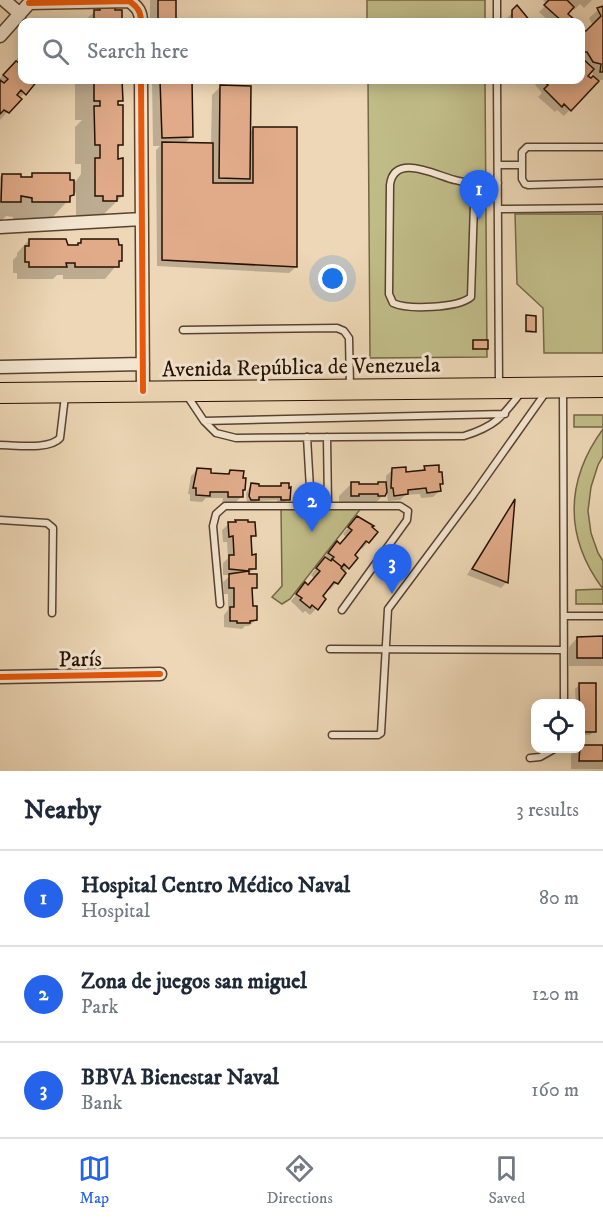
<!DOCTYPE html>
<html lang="en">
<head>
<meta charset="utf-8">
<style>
  :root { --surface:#fff; --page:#f2f2f3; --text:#1f2937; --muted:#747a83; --line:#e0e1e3; --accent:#2563eb }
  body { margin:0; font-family:"IM FELL DW Pica",serif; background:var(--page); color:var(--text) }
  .controls { position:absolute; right:18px; bottom:18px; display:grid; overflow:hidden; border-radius:12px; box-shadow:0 3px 15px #0003 }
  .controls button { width:54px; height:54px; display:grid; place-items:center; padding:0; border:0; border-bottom:2px solid var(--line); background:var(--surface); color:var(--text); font:30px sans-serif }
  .you { position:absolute; left:333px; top:279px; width:21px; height:21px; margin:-15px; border:4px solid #fff; border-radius:50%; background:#1a73e8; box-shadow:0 0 0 9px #1a73e833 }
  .badge { display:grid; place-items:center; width:39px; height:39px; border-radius:50%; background:var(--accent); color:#fff; font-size:20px; font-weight:700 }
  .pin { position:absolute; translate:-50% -50px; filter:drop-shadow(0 2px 3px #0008) }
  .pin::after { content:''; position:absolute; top:32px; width:21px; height:18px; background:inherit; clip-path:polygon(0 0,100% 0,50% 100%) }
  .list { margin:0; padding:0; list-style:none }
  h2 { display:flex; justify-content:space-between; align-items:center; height:78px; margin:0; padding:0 24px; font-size:26px }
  h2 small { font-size:20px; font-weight:400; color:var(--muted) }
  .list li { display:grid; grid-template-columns:39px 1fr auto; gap:18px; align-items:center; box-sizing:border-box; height:96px; padding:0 24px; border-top:2px solid var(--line) }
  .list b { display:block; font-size:22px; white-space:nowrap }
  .list p { margin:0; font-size:20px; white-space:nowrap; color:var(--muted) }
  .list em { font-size:20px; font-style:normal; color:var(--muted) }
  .icon { flex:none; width:33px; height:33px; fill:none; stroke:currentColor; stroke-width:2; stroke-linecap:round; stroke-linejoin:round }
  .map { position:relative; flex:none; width:603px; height:771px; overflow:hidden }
  .search { position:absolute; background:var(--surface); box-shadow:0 3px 15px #0003; left:18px; right:18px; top:18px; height:66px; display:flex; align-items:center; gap:15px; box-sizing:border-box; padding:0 21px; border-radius:12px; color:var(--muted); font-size:22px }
  .sheet { height:366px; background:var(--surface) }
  nav { display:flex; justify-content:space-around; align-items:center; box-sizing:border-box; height:84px; border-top:2px solid var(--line); background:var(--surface); font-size:16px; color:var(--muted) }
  nav a { display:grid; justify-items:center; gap:3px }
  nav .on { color:var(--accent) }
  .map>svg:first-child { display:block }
  .green { fill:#c0bc88; stroke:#736644; stroke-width:1.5 }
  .shadow { fill:#0003; fill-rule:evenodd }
  .building { fill:#e1ab89; stroke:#261000; stroke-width:1.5 }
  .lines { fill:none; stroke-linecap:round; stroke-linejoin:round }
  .service-casing { stroke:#58422e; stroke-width:9 }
  .minor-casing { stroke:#58422e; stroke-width:15 }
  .primary-casing { stroke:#261000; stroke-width:22 }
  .service { stroke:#f3e5d0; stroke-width:6 }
  .minor { stroke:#f3e5d0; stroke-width:12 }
  .primary { stroke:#edd7b6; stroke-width:20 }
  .cycleway-casing { stroke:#f3e5d0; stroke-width:10 }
  .cycleway { stroke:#e8590c; stroke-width:6 }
  .labels { text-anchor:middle; stroke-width:6; stroke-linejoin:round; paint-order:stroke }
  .street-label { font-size:22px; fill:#261000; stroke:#f3e5d0 }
</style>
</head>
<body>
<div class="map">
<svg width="603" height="771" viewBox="0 0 603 771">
  <rect width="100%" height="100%" fill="#edd7b6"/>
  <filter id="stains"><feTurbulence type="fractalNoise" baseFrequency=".00333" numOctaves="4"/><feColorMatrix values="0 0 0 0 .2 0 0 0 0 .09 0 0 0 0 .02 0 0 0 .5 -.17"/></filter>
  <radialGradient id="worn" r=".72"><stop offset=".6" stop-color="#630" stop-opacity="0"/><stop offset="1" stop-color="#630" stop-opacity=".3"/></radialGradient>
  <path class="green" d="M 367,0 L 485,0 L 485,22 L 367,22 Z
    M 368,80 L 485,80 L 487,357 L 370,358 Z
    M 515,214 L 603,214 L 603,353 L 544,353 L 543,308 L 517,284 Z
    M 574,415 L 603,415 L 603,427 L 574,427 Z
    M 603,429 L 603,456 L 598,465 L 591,487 L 588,511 L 591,533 L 598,553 L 603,561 L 603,589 C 564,537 565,481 603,429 Z
    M 281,507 L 362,507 L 290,599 L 282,604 L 272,597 L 282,586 Z
    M 603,589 L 603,604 L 576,604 L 576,590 Z"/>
  <path class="shadow" d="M 150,0 L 174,0 L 175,22 L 150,22 Z
    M 543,0 L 592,0 L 584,8 L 580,4 L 574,10 L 572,8 L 566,14 L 573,20 L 570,22 L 550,22 L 539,12 L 547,4 Z
    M 100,7 L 113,11 L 120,11 L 120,22 L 83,22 Z
    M 517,8 L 529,22 L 507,22 L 507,18 Z
    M 603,8 L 603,80 L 598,80 L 564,116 L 557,110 L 555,112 L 538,97 L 542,93 L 535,85 L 540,80 L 580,80 L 580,31 L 587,33 L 593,26 L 589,18 L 598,10 ZM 590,72 L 593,73 L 592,79 L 586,76 Z
    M 22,53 L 22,80 L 36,80 L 0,120 L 0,78 Z
    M 78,80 L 121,80 L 121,100 L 117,104 L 122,144 L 117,149 L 122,196 L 102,216 L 84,220 L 84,216 L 76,216 L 76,192 L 49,221 L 13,221 L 13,217 L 6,216 L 0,222 L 0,177 L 2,175 L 28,179 L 32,175 L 76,181 L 81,174 L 81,164 L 75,164 L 75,127 L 82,120 L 75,120 L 75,83 Z
    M 152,80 L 190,80 L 191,137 L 184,144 L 211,144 L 212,95 L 221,86 L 249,133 L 254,128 L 296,267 L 289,273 L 157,266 L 156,150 L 160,146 L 153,146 Z
    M 29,240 L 66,247 L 76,246 L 82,240 L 120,261 L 105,279 L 63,279 L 63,275 L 57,275 L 53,279 L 17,279 L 17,273 L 13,273 L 13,260 L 17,256 L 17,253 Z
    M 527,317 L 535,331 L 533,333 L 525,333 Z
    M 473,342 L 487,348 L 472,350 Z
    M 425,467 L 441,483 L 439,486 L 439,491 L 433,497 L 421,498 L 420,494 L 405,495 L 400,500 L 388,501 L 387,494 L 384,494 L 371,508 L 339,508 L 339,496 L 352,483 L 357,486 L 376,486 L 378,483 L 386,483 L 386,476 L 392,470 L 405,473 L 420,472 Z
    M 197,470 L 209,475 L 226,476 L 230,471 L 244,490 L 241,492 L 241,497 L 235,503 L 222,503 L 223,498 L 206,498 L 202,502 L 190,501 L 190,494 L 188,494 L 191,476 Z
    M 251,485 L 258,488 L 278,487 L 281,485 L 288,485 L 288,499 L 284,503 L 277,503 L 277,500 L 257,501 L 254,504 L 247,504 L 246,493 Z
    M 513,503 L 507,582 L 501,588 L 467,575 Z
    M 364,520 L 372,526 L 368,542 L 362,549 L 359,547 L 353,555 L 348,568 L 336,583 L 330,590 L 327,588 L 321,596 L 324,599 L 316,609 L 310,615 L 305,611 L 303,613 L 291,601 L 305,584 L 308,586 L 314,578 L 311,575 L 330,550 L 337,543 L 340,545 L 346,537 L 343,534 L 351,524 Z
    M 236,521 L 254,536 L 250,540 L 250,556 L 255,568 L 247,575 L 255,587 L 251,592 L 251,608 L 256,620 L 249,626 L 245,626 L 242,629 L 224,627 L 224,615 L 228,610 L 228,594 L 224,594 L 223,582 L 231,575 L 223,575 L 223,563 L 228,558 L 227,542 L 223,542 L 222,530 L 229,524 L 234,524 Z
    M 577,638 L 603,638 L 603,666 L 569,666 L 569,647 Z
    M 579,685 L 595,731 L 590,735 L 580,735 L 580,704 L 576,704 L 575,689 Z
    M 603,746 L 603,769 L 571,769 L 571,755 L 578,748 Z"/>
  <path class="building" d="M 158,0 L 176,0 L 176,22 L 158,22 Z
    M 549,0 L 567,0 L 574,7 L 568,14 L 575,20 L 572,22 L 563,22 L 544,5 Z
    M 100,5 L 115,5 L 115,10 L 122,10 L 122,22 L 94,22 L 94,10 L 100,10 Z
    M 517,5 L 531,22 L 512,22 L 512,10 Z
    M 603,6 L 603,72 L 600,72 L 601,64 L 593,62 L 587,52 L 580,52 L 580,29 L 586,31 L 601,16 L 597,8 Z
    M 582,58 L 594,69 L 588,76 L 591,78 L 593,76 L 599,81 L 571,111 L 564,104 L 562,107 L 544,89 L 548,85 L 541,80 L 580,80 Z
    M 16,61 L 22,65 L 22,80 L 38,80 L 26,95 L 21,90 L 17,95 L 22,99 L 9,113 L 4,110 L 0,114 L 0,80 L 4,83 L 8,79 L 3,75 Z
    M 94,80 L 122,80 L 123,101 L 118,101 L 118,105 L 123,105 L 123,145 L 118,145 L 118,159 L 123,158 L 123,196 L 117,196 L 117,201 L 103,201 L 103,196 L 95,196 L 95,158 L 100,158 L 100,145 L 95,145 L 94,106 L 100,106 L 100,101 L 94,101 Z
    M 160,80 L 192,80 L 193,137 L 162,138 Z
    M 220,85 L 251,86 L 250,179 L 219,178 Z
    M 253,127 L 297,127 L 297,267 L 162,260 L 162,142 L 213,143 L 213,183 L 253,183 Z
    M 32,173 L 70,173 L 70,180 L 74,180 L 74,195 L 70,196 L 70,202 L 32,202 L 32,198 L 21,196 L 21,202 L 1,202 L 2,174 L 21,174 L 21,177 L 32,177 Z
    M 29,239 L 66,239 L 68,245 L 78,245 L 78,243 L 81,243 L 81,239 L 118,239 L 119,245 L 122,245 L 122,261 L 119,261 L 119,267 L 75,267 L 75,263 L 66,263 L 67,267 L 29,267 L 29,262 L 25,262 L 25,246 L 29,246 Z
    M 526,315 L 536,316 L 536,332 L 526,331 Z
    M 473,340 L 488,340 L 488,349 L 473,349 Z
    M 439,465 L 439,472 L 442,472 L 443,484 L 440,484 L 441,491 L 427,493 L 426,488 L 408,490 L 408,494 L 394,496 L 393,488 L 391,488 L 392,468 L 406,467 L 406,472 L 425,470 L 424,466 Z
    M 197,468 L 211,469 L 211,473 L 229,474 L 230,470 L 244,471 L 243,478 L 246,478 L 245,490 L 243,490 L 243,497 L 228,497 L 228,492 L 210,492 L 210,496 L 196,495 L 196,488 L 193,488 Z
    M 351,482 L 359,482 L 359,484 L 378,484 L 378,482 L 386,482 L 387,492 L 385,496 L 378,496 L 378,494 L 359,494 L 359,496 L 351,496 Z
    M 251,483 L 259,484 L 259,486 L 281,486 L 281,483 L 289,483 L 289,488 L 291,487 L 290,500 L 281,500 L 281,497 L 259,497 L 259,500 L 251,500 L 249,496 Z
    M 515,499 L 508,583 L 472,569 Z
    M 357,516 L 374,526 L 372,527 L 378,532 L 369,543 L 366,541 L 355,555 L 358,558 L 349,569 L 344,564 L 342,567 L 332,559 L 334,557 L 328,553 L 337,541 L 340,544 L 352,530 L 348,527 Z
    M 235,520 L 248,520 L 248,522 L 255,522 L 256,536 L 251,536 L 252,555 L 256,554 L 256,569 L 249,569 L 249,571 L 229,569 L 229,555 L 234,555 L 233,536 L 229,537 L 228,522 L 236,522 Z
    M 325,557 L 331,561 L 332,559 L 342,567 L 341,568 L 346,573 L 338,584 L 334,582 L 323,596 L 326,599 L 318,610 L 312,605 L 310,608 L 300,600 L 302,598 L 296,594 L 305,582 L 308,585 L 320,571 L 316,568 Z
    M 249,571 L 249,574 L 257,574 L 257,588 L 252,588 L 253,606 L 257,606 L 257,620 L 250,621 L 250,623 L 237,623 L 237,621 L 230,621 L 230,607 L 234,607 L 234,588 L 229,588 L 229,574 Z
    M 603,636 L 603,658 L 577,658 L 577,637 Z
    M 579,683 L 596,683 L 596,732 L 580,732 Z
    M 580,745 L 603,745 L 603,761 L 579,761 Z"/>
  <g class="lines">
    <g class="service-casing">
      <path id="service" d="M 497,0 L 497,22
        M 497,80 L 499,385
        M 603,147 L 527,147 L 522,152 L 522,179 L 525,184 L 528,185 L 603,183
        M 498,165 L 522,165
        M 474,204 L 471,297 C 458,308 408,310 393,303 L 389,294 L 390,185 C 394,152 437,176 455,180 C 468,184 484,183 498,183
        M 498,209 L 603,208
        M 183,330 L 337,328 L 344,331 L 349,338 L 350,386
        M 563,391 L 564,704
        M 186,394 L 204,421 L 216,433 L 236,438 L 464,436 C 496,426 502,417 522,391
        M 204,421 L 505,414
        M 307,437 L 311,506
        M 327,437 L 328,506
        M 0,445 C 15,445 50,450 60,438 L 65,396
        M 0,520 L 47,523 L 53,528 L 52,613
        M 220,604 L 213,526 L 216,514 L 225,506 L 400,506 L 408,511 L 407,520 L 342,610
        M 564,616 L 603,616
        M 330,649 L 564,650
        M 332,735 L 378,735 L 381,733 L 388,609 L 473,495 L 546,392
        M 530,758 L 540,757 L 556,748"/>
    </g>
    <g class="minor-casing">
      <path id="minor" d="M 4,0 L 20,14
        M 29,3 L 129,1 C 138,7 141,12 141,22
        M 0,36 L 32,0
        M 141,80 L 143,391
        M 0,227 L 142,219
        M 0,367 L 143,364
        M 0,677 L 160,674"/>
    </g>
    <g class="primary-casing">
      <path id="primary" d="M 0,393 L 603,387"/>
    </g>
    <use href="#service" class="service"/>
    <use href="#minor" class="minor"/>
    <use href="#primary" class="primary"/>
    <g class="cycleway-casing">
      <path id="cycleway" d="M 29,3 L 129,1 C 138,7 141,12 141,22
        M 141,80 L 143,391
        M 0,677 L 160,674"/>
    </g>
    <use href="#cycleway" class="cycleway"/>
  </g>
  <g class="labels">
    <g class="street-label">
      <text transform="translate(301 366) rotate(-1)" y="8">Avenida República de Venezuela</text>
      <text transform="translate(80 658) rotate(-1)" y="8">París</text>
    </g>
  </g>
  <rect width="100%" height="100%" filter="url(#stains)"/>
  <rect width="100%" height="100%" fill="url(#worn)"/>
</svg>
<div class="controls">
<button><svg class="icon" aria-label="locate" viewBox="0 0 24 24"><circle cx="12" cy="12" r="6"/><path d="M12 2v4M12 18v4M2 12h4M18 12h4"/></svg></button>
</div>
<div class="you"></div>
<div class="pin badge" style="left:479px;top:220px">1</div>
<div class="pin badge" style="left:312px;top:532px">2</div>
<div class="pin badge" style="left:392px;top:594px">3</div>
<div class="search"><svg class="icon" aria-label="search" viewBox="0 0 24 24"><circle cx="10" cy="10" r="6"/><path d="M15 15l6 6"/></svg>Search here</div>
</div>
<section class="sheet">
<h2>Nearby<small>3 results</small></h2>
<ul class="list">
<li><span class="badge">1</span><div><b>Hospital Centro Médico Naval</b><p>Hospital</p></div><em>80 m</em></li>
<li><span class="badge">2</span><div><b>Zona de juegos san miguel</b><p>Park</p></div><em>120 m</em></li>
<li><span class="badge">3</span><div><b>BBVA Bienestar Naval</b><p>Bank</p></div><em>160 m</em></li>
</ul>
</section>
<nav>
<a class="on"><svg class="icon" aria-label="map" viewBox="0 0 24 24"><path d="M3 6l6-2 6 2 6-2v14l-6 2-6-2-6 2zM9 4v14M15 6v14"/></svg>Map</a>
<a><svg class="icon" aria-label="directions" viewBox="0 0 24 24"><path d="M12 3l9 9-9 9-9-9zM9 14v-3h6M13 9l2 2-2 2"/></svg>Directions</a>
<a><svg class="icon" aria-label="saved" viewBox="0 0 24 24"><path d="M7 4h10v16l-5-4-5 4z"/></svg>Saved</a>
</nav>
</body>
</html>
